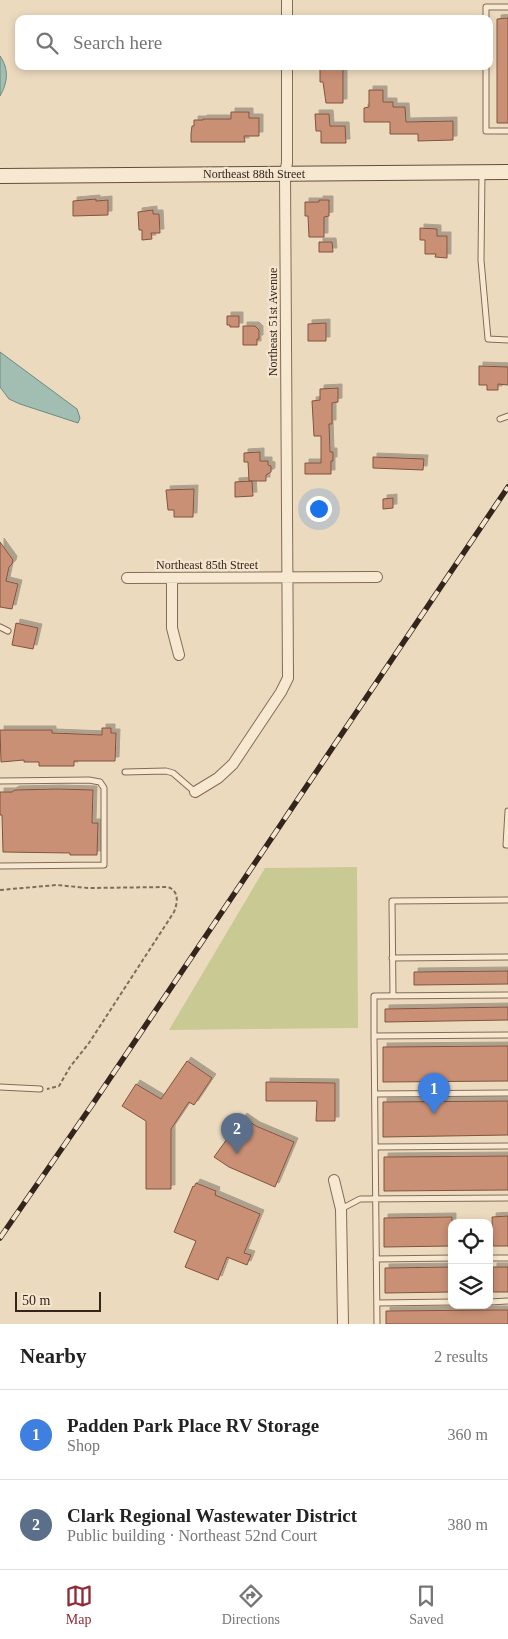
<!DOCTYPE html>
<html lang="en">
<head>
<meta charset="utf-8">
<style>
  :root { --surface:#fff; --page:#f2f2f2; --text:#222; --muted:#767676; --line:#e0e0e0; --accent:#912a35 }
  body { margin:0; font-family:Georgia,serif; background:var(--page); color:var(--text) }
  .controls { position:absolute; right:15px; bottom:15px; display:grid; overflow:hidden; border-radius:10px; box-shadow:0 2px 8px #0003 }
  .controls button { width:45px; height:45px; display:grid; place-items:center; padding:0; border:0; border-bottom:1px solid var(--line); background:var(--surface); color:var(--text); font:25px sans-serif }
  .scale { position:absolute; left:15px; bottom:12px; width:86px; box-sizing:border-box; padding-left:5px; border:2px solid #34251c; border-top:0; font-size:14px; line-height:18px; white-space:nowrap; color:#34251c; -webkit-text-stroke:4px #f4e5ce; paint-order:stroke }
  .you { position:absolute; left:318px; top:508px; width:18px; height:18px; margin:-12px; border:4px solid #fff; border-radius:50%; background:#1a73e8; box-shadow:0 0 0 8px #1a73e833 }
  .badge { display:grid; place-items:center; width:32px; height:32px; border-radius:50%; background:var(--accent); color:#fff; font-size:16px; font-weight:700 }
  .pin { position:absolute; translate:-50% -41px; filter:drop-shadow(0 1px 2px #0008) }
  .pin::after { content:''; position:absolute; top:26px; width:18px; height:15px; background:inherit; clip-path:polygon(0 0,100% 0,50% 100%) }
  .list { margin:0; padding:0; list-style:none }
  h2 { display:flex; justify-content:space-between; align-items:center; height:65px; margin:0; padding:0 20px; font-size:21px }
  h2 small { font-size:16px; font-weight:400; color:var(--muted) }
  .list li { display:grid; grid-template-columns:32px 1fr auto; gap:15px; align-items:center; box-sizing:border-box; height:90px; padding:0 20px; border-top:1px solid var(--line) }
  .list b { display:block; font-size:19px; white-space:nowrap }
  .list p { margin:0; font-size:16px; white-space:nowrap; color:var(--muted) }
  .list em { font-size:16px; font-style:normal; color:var(--muted) }
  .icon { flex:none; width:28px; height:28px; fill:none; stroke:currentColor; stroke-width:2; stroke-linecap:round; stroke-linejoin:round }
  .map { position:relative; flex:none; width:508px; height:1324px; overflow:hidden }
  .search { position:absolute; background:var(--surface); box-shadow:0 2px 8px #0003; left:15px; right:15px; top:15px; height:55px; display:flex; align-items:center; gap:12px; box-sizing:border-box; padding:0 18px; border-radius:10px; color:var(--muted); font-size:19px }
  .sheet { height:245px; background:var(--surface) }
  nav { display:flex; justify-content:space-around; align-items:center; box-sizing:border-box; height:70px; border-top:1px solid var(--line); background:var(--surface); font-size:14px; color:var(--muted) }
  nav a { display:grid; justify-items:center; gap:2px }
  nav .on { color:var(--accent) }
  .map>svg:first-child { display:block }
  .green { fill:#c8c993 }
  .water { fill:#a2beb3; stroke:#6a8b7f }
  .building { fill:#c99075; stroke:#82533f; filter:url(#shadow) }
  .lines { fill:none; stroke-linecap:round; stroke-linejoin:round }
  .lane-casing { stroke:#846b58; stroke-width:7 }
  .street-casing { stroke:#846b58; stroke-width:12 }
  .secondary-casing { stroke:#664c3b; stroke-width:16 }
  .path { stroke:#846b58; stroke-width:2; stroke-dasharray:4 2.5; stroke-linecap:butt }
  .lane { stroke:#f7e8d1; stroke-width:5 }
  .street { stroke:#f7e8d1; stroke-width:10 }
  .secondary { stroke:#f7e8d1; stroke-width:14 }
  .rail-casing { stroke:#34251c; stroke-width:5.5 }
  .rail { stroke:#f4e5ce; stroke-width:4; stroke-dasharray:11; stroke-linecap:butt }
  .labels { text-anchor:middle; stroke-width:4.5; stroke-linejoin:round; paint-order:stroke }
  .street-label { font-size:12px; fill:#34251c; stroke:#f4e5ce }
</style>
</head>
<body>
<div class="map">
<svg width="508" height="1324" viewBox="0 0 508 1324">
  <defs>
    <filter id="shadow"><feDropShadow dx="4" dy="-4" stdDeviation="0" flood-color="#0004"/></filter>
  </defs>
  <rect width="100%" height="100%" fill="#ecdabf"/>
  <path class="green" d="M 357,867 L 358,1028 L 169,1030 L 265,868 Z"/>
  <path class="water" d="M 0,56 C 9,69 8,82 0,96 Z
    M 0,352 L 77,409 L 80,418 L 78,423 L 20,404 L 9,399 L 0,387 Z"/>
  <path class="building" d="M 508,18 L 508,123 L 497,123 L 497,19 Z
    M 320,68 L 343,68 L 343,103 L 326,103 L 323,82 L 320,82 Z
    M 369,90 L 383,90 L 383,102 L 393,102 L 393,107 L 405,107 L 406,122 L 453,121 L 453,140 L 418,141 L 418,134 L 390,134 L 390,122 L 364,122 L 364,108 L 369,107 Z
    M 231,112 L 249,112 L 249,118 L 259,118 L 259,136 L 244,136 L 245,142 L 191,142 L 191,134 L 192,126 L 194,126 L 194,120 L 203,120 L 203,119 L 231,119 Z
    M 315,114 L 329,114 L 330,126 L 345,126 L 346,143 L 321,143 L 321,131 L 316,131 Z
    M 96,199 L 96,201 L 108,200 L 108,215 L 73,216 L 73,201 Z
    M 319,200 L 329,200 L 329,216 L 324,217 L 324,237 L 309,237 L 308,216 L 305,216 L 305,202 L 319,202 Z
    M 153,210 L 153,214 L 159,214 L 160,233 L 151,233 L 152,239 L 142,240 L 142,230 L 139,230 L 138,212 Z
    M 420,228 L 437,229 L 437,236 L 447,236 L 447,258 L 435,257 L 436,254 L 425,254 L 425,240 L 420,240 Z
    M 319,242 L 332,242 L 333,252 L 319,252 Z
    M 227,316 L 239,316 L 239,327 L 230,327 L 230,325 L 227,325 Z
    M 326,323 L 326,341 L 308,341 L 308,324 Z
    M 243,326 L 255,326 L 259,330 L 259,339 L 257,339 L 257,345 L 243,345 Z
    M 479,366 L 508,367 L 508,385 L 498,384 L 498,390 L 487,390 L 487,385 L 479,385 Z
    M 338,388 L 338,402 L 332,403 L 332,424 L 329,424 L 330,452 L 333,452 L 333,461 L 331,461 L 331,474 L 305,474 L 305,463 L 321,463 L 321,436 L 314,436 L 312,401 L 320,400 L 320,389 Z
    M 260,452 L 260,461 L 268,461 L 268,465 L 271,466 L 271,472 L 266,475 L 266,481 L 249,481 L 248,462 L 244,462 L 244,453 Z
    M 373,457 L 424,459 L 423,470 L 373,468 Z
    M 252,481 L 253,496 L 235,497 L 235,482 Z
    M 194,489 L 193,517 L 174,517 L 174,510 L 168,510 L 166,490 Z
    M 393,498 L 393,508 L 383,509 L 383,499 Z
    M 0,542 L 13,560 L 12,564 L 9,567 L 6,581 L 18,584 L 12,609 L 0,607 Z
    M 16,623 L 38,628 L 33,649 L 12,645 Z
    M 102,728 L 111,728 L 111,733 L 116,733 L 115,761 L 74,761 L 74,766 L 39,766 L 39,762 L 24,762 L 24,760 L 1,762 L 0,730 L 52,730 L 52,733 L 102,735 Z
    M 57,789 L 93,790 L 92,823 L 98,823 L 97,855 L 70,855 L 70,853 L 3,852 L 2,815 L 0,815 L 0,792 L 12,792 L 15,790 Z
    M 508,971 L 508,984 L 414,985 L 414,972 Z
    M 508,1007 L 508,1020 L 385,1022 L 385,1009 Z
    M 508,1046 L 508,1081 L 383,1082 L 383,1047 Z
    M 187,1061 L 212,1078 L 194,1105 L 189,1102 L 171,1129 L 171,1189 L 146,1189 L 146,1121 L 122,1106 L 136,1084 L 161,1099 Z
    M 266,1082 L 335,1083 L 335,1121 L 316,1121 L 317,1101 L 266,1101 Z
    M 508,1101 L 508,1135 L 383,1137 L 383,1102 Z
    M 243,1117 L 256,1126 L 294,1142 L 275,1187 L 229,1167 L 214,1157 Z
    M 508,1156 L 508,1190 L 384,1191 L 384,1157 Z
    M 196,1183 L 216,1191 L 215,1195 L 260,1214 L 244,1253 L 251,1255 L 247,1265 L 227,1257 L 218,1280 L 185,1267 L 196,1241 L 174,1232 L 193,1186 L 194,1187 Z
    M 508,1216 L 508,1246 L 493,1246 L 492,1217 Z
    M 452,1217 L 452,1246 L 384,1247 L 384,1218 Z
    M 452,1267 L 452,1292 L 385,1293 L 385,1268 Z
    M 493,1267 L 508,1267 L 508,1292 L 493,1292 Z
    M 493,1310 L 508,1310 L 508,1324 L 386,1324 L 386,1311 Z"/>
  <g class="lines">
    <g class="lane-casing">
      <path id="lane" d="M 486,19 L 486,7 L 508,7
        M 486,66 L 486,131 L 508,131
        M 482,173 L 481,260 L 488,339 L 508,340
        M 500,419 L 508,416
        M 0,627 L 8,631
        M 125,772 L 166,771 L 173,773 L 195,792
        M 0,781 L 89,780 L 100,782 L 104,788 L 104,865 L 0,866
        M 508,811 L 506,845 L 508,845
        M 392,958 L 508,957
        M 393,996 L 392,901 L 508,900
        M 374,1036 L 374,996 L 508,995
        M 0,1087 L 40,1089
        M 375,1094 L 508,1093
        M 375,1147 L 508,1146
        M 341,1209 L 360,1199 L 508,1198
        M 489,1258 L 508,1258
        M 376,1259 L 452,1258
        M 489,1302 L 508,1301
        M 377,1303 L 452,1302
        M 377,1324 L 374,1036 L 508,1035"/>
    </g>
    <g class="street-casing">
      <path id="street" d="M 287,0 L 287,19
        M 127,578 L 377,577
        M 172,578 L 172,628 L 179,655
        M 195,792 L 218,778 L 233,764 L 281,692 L 288,678 L 285,173 L 287,163 L 287,66
        M 334,1180 L 341,1209 L 343,1324"/>
    </g>
    <g class="secondary-casing">
      <path id="secondary" d="M 0,176 L 508,172"/>
    </g>
    <path class="path" d="M 0,890 L 57,885 L 88,888 L 168,887 C 179,891 178,902 174,912 L 89,1043 L 70,1067 L 59,1086 L 47,1089"/>
    <use href="#lane" class="lane"/>
    <use href="#street" class="street"/>
    <use href="#secondary" class="secondary"/>
    <g class="rail-casing">
      <path id="rail" d="M 0,1238 L 92,1105 L 508,487"/>
    </g>
    <use href="#rail" class="rail"/>
  </g>
  <g class="labels">
    <g class="street-label">
      <text x="254" y="178">Northeast 88th Street</text>
      <text transform="translate(273 322) rotate(-90)" y="4">Northeast 51st Avenue</text>
      <text x="207" y="569">Northeast 85th Street</text>
    </g>
  </g>
</svg>
<div class="controls">
<button><svg class="icon" aria-label="locate" viewBox="0 0 24 24"><circle cx="12" cy="12" r="6"/><path d="M12 2v4M12 18v4M2 12h4M18 12h4"/></svg></button>
<button><svg class="icon" aria-label="layers" viewBox="0 0 24 24"><path d="M12 4l9 5-9 5-9-5zM3 14l9 5 9-5"/></svg></button>
</div>
<div class="scale">50 m</div>
<div class="you"></div>
<div class="pin badge" style="left:434px;top:1114px;background:#3f7fe0">1</div>
<div class="pin badge" style="left:237px;top:1154px;background:#5c6f8a">2</div>
<div class="search"><svg class="icon" aria-label="search" viewBox="0 0 24 24"><circle cx="10" cy="10" r="6"/><path d="M15 15l6 6"/></svg>Search here</div>
</div>
<section class="sheet">
<h2>Nearby<small>2 results</small></h2>
<ul class="list">
<li><span class="badge" style="background:#3f7fe0">1</span><div><b>Padden Park Place RV Storage</b><p>Shop</p></div><em>360 m</em></li>
<li><span class="badge" style="background:#5c6f8a">2</span><div><b>Clark Regional Wastewater District</b><p>Public building · Northeast 52nd Court</p></div><em>380 m</em></li>
</ul>
</section>
<nav>
<a class="on"><svg class="icon" aria-label="map" viewBox="0 0 24 24"><path d="M3 6l6-2 6 2 6-2v14l-6 2-6-2-6 2zM9 4v14M15 6v14"/></svg>Map</a>
<a><svg class="icon" aria-label="directions" viewBox="0 0 24 24"><path d="M12 3l9 9-9 9-9-9zM9 14v-3h6M13 9l2 2-2 2"/></svg>Directions</a>
<a><svg class="icon" aria-label="saved" viewBox="0 0 24 24"><path d="M7 4h10v16l-5-4-5 4z"/></svg>Saved</a>
</nav>
</body>
</html>
